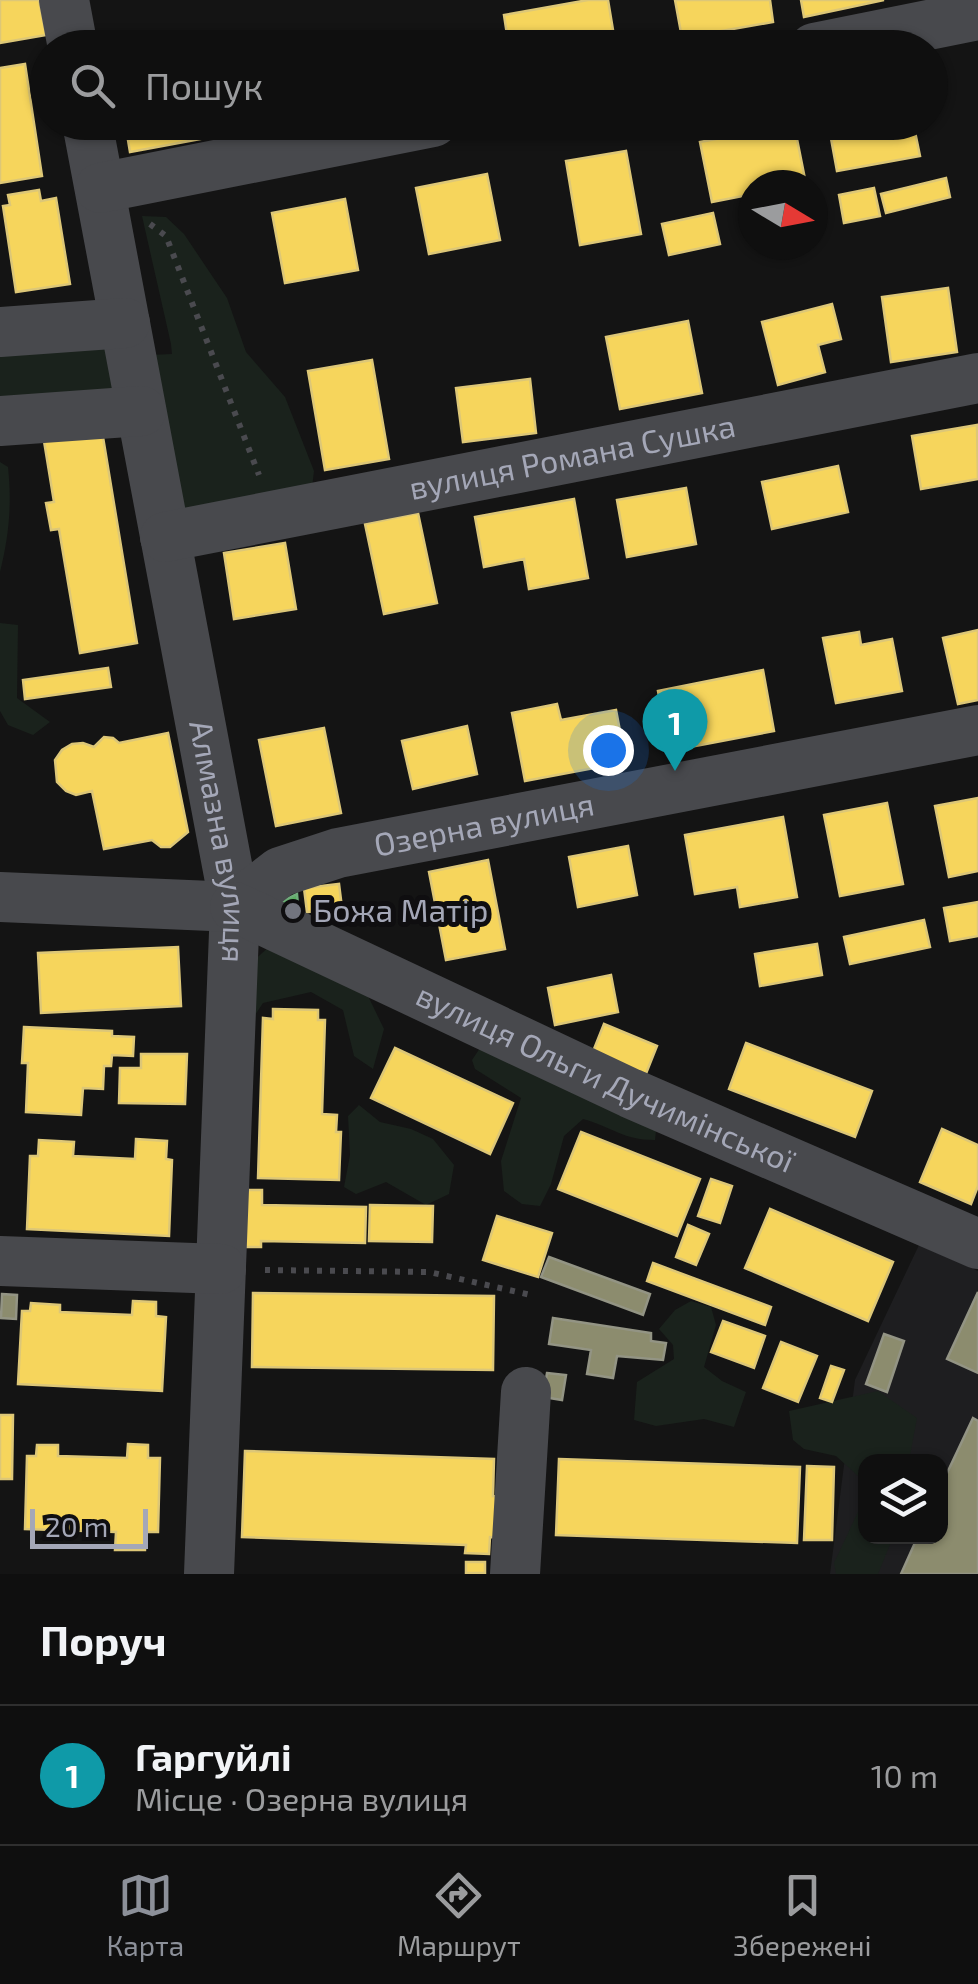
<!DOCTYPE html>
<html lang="uk">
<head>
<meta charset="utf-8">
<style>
  :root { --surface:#0f0f0f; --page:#1d1d1d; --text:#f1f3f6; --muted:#9b9c9e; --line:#2f2f2f; --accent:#8c9099 }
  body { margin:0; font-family:"Exo 2",sans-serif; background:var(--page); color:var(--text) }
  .controls { position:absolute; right:30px; bottom:30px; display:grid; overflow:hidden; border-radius:20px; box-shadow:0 2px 8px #0004 }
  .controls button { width:90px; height:90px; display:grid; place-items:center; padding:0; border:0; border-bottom:2px solid var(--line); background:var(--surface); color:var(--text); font:50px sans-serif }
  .compass { position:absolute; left:738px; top:170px; width:90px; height:90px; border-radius:50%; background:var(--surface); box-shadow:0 2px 8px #0004; rotate:100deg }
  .scale { position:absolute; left:30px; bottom:25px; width:118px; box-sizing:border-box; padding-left:10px; border:5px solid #a4a7b7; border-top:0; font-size:28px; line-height:35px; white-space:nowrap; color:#a4a7b7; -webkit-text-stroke:8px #0f0e10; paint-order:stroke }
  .you { position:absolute; left:608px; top:750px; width:35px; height:35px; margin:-25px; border:8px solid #fff; border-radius:50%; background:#1a73e8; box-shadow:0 0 0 15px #1a73e833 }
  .badge { display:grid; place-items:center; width:65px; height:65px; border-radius:50%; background:var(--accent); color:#fff; font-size:32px; font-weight:700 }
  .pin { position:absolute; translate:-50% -82px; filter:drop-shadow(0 2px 5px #0008) }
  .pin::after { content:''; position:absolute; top:52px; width:35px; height:30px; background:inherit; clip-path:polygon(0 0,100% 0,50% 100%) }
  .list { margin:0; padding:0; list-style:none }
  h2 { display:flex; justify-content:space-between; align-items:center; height:130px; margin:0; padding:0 40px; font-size:42px }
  h2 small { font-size:32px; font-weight:400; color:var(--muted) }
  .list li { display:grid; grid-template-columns:65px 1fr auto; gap:30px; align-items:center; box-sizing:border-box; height:140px; padding:0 40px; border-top:2px solid var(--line) }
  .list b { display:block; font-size:38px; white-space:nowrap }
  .list p { margin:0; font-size:32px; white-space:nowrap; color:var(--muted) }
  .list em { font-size:32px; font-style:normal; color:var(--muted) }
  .icon { flex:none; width:55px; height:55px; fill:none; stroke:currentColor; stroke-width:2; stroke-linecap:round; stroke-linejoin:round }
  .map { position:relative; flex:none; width:978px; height:1574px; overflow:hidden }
  .search { position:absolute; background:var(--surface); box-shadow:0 2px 8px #0004; left:30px; right:30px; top:30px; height:110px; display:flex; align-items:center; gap:25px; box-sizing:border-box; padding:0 35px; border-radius:55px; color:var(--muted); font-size:38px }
  .sheet { height:270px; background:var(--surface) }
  nav { display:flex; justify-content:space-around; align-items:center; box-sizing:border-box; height:140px; border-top:2px solid var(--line); background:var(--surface); font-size:28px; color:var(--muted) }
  nav a { display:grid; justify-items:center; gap:5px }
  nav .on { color:var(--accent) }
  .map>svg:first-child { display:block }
  .built { fill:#1e1e20; fill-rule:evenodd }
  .green { fill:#1a221c }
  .homes { fill:#f6d55c; stroke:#ddc777; stroke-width:2.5 }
  .public { fill:#5aae61; stroke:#70ac7b; stroke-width:2.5 }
  .industry { fill:#8c8c6e; stroke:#939484; stroke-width:2.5 }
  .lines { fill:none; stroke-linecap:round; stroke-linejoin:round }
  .path { stroke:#4a4a4f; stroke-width:6; stroke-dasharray:5 8; stroke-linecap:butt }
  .minor { stroke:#48494d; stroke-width:50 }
  .poi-dot { fill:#72747e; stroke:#0f0e10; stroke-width:4 }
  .labels { text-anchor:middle; stroke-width:10; stroke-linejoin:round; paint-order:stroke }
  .street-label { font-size:32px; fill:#a4a7b7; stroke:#0f0e10 }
  .poi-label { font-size:32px; fill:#a4a7b7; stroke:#0f0e10; text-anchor:start }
</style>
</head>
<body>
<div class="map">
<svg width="978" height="1574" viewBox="0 0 978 1574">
  <rect width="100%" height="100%" fill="#141414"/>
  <path class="built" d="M 919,1245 L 978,1271 L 978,1574 L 830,1574 L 855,1380 ZM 866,1462 L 940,1462 L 940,1536 L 866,1536 Z"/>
  <path class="green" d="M 142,216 L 166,217 L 184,234 L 227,298 L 246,352 L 285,397 L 314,471 L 307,529 L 178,517 L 150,355 L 172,354 L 171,344 Z
    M 118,341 L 122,394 L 0,403 L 0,349 Z
    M 0,462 L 8,467 C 12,504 9,536 0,572 Z
    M 0,623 L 18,625 L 17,698 L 50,722 L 33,735 L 8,725 L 0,711 Z
    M 273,943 L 345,969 L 369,998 L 384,1029 L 373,1069 L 354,1056 L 343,1010 L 311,992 L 263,1003 L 245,1030 L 249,965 Z
    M 482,1045 L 657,1120 L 655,1140 C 622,1140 613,1127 583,1119 L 564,1136 L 551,1184 L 540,1206 L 522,1204 L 504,1191 L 501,1161 L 521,1098 L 475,1069 L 472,1060 Z
    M 359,1105 L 380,1122 L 411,1129 L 433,1139 L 454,1165 L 449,1194 L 426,1205 L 386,1182 L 356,1194 L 344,1187 L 350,1155 L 348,1116 Z
    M 691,1301 L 711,1307 L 716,1325 L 704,1367 L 722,1381 L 746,1392 L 734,1427 L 704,1419 L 656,1426 L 634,1420 L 637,1382 L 674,1359 L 673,1345 L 659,1329 L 675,1310 Z
    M 878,1391 L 917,1418 L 909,1461 L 866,1462 L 866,1536 L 893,1537 L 878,1574 L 836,1574 L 834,1563 L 858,1512 L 858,1476 L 836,1456 L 804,1449 L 793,1440 L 789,1411 Z"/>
  <path class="homes" d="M 0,0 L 39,0 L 46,35 L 0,43 Z
    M 588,0 L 608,0 L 616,48 L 509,48 L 504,15 Z
    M 675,0 L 770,0 L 773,22 L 682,38 Z
    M 801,0 L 884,0 L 804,17 Z
    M 461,36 L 463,48 L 400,48 Z
    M 25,64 L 42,176 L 0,183 L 0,68 Z
    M 125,122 L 219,122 L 222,135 L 130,152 Z
    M 259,122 L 291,122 L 261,130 Z
    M 828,122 L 913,122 L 920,156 L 837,171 Z
    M 794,124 L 806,184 L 753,185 L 753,194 L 712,202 L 700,142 Z
    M 626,151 L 641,234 L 580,245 L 566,161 Z
    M 487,174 L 500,240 L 429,254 L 416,188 Z
    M 946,178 L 950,197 L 886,213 L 881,194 Z
    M 874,188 L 880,216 L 844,223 L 839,195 Z
    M 39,190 L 41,201 L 56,198 L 70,284 L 16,292 L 3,206 L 10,205 L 8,195 Z
    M 345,199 L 358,270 L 285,283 L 272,213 Z
    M 713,213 L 720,244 L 669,255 L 662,224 Z
    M 948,288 L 957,352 L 891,362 L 882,297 Z
    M 832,304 L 841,339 L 818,345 L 825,372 L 778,385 L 762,322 Z
    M 688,321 L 702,393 L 620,409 L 606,337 Z
    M 372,360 L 389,459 L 325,470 L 308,371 Z
    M 530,379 L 536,433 L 463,442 L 456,388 Z
    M 977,425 L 978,479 L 921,489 L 912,436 Z
    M 102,431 L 137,643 L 80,653 L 59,529 L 51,530 L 46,503 L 54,502 L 44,441 Z
    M 838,466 L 848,512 L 772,529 L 762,482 Z
    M 686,488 L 696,544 L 627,557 L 617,500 Z
    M 574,499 L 588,578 L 529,589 L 524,559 L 484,567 L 475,517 Z
    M 418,513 L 437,603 L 384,614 L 365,524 Z
    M 285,543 L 296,609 L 234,619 L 224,553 Z
    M 978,630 L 978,700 L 958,704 L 943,638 Z
    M 859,632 L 861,645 L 892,639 L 902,691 L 836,703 L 823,638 Z
    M 108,668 L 111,687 L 25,699 L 23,680 Z
    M 763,670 L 774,731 L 669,751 L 658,691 Z
    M 557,704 L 561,720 L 616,710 L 626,762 L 525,781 L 512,713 Z
    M 467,726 L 477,774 L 413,789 L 402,741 Z
    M 324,728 L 341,813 L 276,826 L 259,740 Z
    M 168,733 L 188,832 L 170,847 L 161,847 L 152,840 L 104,849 L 92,791 L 76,795 L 66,791 L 57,782 L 55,760 L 62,750 L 72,744 L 83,743 L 94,747 L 104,737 L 113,738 L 119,743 Z
    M 978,798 L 978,871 L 949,877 L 935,806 Z
    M 887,803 L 903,884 L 840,896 L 824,815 Z
    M 783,817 L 797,897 L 740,907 L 737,887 L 695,894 L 685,835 Z
    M 628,846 L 637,895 L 578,907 L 569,857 Z
    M 488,860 L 505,949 L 446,960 L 429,872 Z
    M 339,884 L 342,908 L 307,912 L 304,888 Z
    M 978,902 L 978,936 L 950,941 L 944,908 Z
    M 924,920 L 930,947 L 850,964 L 844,937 Z
    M 817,944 L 822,975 L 760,986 L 755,954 Z
    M 178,947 L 181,1006 L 41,1013 L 38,953 Z
    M 611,975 L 618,1012 L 555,1025 L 548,988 Z
    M 273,1009 L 318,1010 L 318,1020 L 325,1020 L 322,1114 L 337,1115 L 336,1132 L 341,1132 L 339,1180 L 258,1178 L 263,1018 L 273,1019 Z
    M 604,1024 L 657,1046 L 645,1076 L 592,1054 Z
    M 24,1027 L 112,1031 L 112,1036 L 134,1037 L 133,1056 L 112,1055 L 111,1066 L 104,1066 L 103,1089 L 83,1088 L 81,1115 L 26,1112 L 28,1063 L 22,1063 Z
    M 746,1043 L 872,1091 L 855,1137 L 729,1089 Z
    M 395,1048 L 513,1103 L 490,1154 L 371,1098 Z
    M 141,1054 L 187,1054 L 185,1104 L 119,1103 L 120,1068 L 141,1068 Z
    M 942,1129 L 978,1145 L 978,1186 L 971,1204 L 920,1182 Z
    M 581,1132 L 700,1179 L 677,1236 L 558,1189 Z
    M 136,1139 L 167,1141 L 166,1159 L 172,1160 L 169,1236 L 27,1229 L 30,1156 L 38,1156 L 39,1140 L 74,1142 L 73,1156 L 135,1159 Z
    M 711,1179 L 732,1186 L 720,1223 L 698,1216 Z
    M 233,1190 L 262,1190 L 262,1205 L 366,1207 L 365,1243 L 261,1241 L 261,1247 L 232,1247 Z
    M 370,1205 L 433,1206 L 432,1242 L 369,1241 Z
    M 770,1209 L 893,1262 L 868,1321 L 745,1268 Z
    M 497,1216 L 552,1233 L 538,1277 L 483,1260 Z
    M 688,1225 L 709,1234 L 696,1265 L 676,1257 Z
    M 653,1263 L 771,1307 L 765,1325 L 647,1281 Z
    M 253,1293 L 494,1296 L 493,1370 L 252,1367 Z
    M 133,1301 L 156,1302 L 156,1316 L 166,1317 L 162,1391 L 18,1384 L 22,1311 L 30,1311 L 31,1303 L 60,1305 L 60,1312 L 132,1315 Z
    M 723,1321 L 765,1336 L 754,1368 L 711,1352 Z
    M 781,1342 L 817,1356 L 798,1402 L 763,1388 Z
    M 831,1366 L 844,1370 L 832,1402 L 820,1398 Z
    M 0,1415 L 13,1415 L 12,1479 L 0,1479 Z
    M 128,1444 L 148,1445 L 148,1458 L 160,1458 L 158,1532 L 146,1532 L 145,1550 L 115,1550 L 116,1532 L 25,1529 L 27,1456 L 36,1456 L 37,1445 L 58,1445 L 58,1456 L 127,1458 Z
    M 245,1451 L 494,1459 L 493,1496 L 510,1497 L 509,1538 L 490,1537 L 489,1554 L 465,1553 L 466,1545 L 242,1537 Z
    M 559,1459 L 800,1467 L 797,1543 L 556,1535 Z
    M 807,1466 L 834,1467 L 832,1540 L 804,1540 Z
    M 466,1562 L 485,1562 L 485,1573 L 466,1573 Z"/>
  <path class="public" d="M 297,894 L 299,917 L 275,905 Z"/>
  <path class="industry" d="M 549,1257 L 650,1294 L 643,1315 L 541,1277 Z
    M 978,1292 L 978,1373 L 947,1359 Z
    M 2,1294 L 17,1295 L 16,1319 L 1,1318 Z
    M 553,1318 L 651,1333 L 651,1341 L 666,1343 L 663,1360 L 617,1356 L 613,1378 L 587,1374 L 591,1350 L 549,1344 Z
    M 884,1334 L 904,1341 L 887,1392 L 866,1384 Z
    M 547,1373 L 566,1375 L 562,1400 L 543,1397 Z
    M 973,1418 L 978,1421 L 978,1574 L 901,1574 L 918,1536 L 940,1536 L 940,1488 Z"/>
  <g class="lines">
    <path class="path" d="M 150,224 L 166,236 L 259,475
      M 265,1270 L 429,1272 L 531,1295"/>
    <g class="minor">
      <path d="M 64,0 L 73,48"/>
      <path d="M 814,48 L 978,15"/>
      <path id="s1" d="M 87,122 L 235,907 L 209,1574"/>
      <path d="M 100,188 L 433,122"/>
      <path d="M 0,332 L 125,323"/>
      <path d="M 0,421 L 141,411"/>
      <path id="s2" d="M 165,537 L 978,378"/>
      <path id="s3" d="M 0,897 L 235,907 L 280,872 L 338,853 L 978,730"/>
      <path id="s4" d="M 235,907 L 630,1093 L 978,1244"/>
      <path d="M 0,1261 L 221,1269"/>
      <path d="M 515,1574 L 526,1392"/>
    </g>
  </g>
  <circle class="poi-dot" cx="293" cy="911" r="10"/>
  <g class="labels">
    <g class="street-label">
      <text dy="11" stroke="none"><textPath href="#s2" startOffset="415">вулиця Романа Сушка</textPath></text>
      <text dy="11" stroke="none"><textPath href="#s3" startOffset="502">Озерна вулиця</textPath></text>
      <text dy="11" stroke="none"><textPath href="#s1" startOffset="732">Алмазна вулиця</textPath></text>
      <text dy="11" stroke="none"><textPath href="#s4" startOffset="408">вулиця Ольги Дучимінської</textPath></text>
    </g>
    <g class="poi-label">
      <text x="313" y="922">Божа Матір</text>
    </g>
  </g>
</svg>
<div class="controls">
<button><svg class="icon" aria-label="layers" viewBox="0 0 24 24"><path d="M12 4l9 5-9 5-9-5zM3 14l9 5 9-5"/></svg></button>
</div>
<svg class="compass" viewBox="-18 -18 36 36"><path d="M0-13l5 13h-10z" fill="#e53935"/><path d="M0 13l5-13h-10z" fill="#9b9c9e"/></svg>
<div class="scale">20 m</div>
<div class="you"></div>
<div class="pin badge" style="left:675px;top:771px;background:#0f9aa8">1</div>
<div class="search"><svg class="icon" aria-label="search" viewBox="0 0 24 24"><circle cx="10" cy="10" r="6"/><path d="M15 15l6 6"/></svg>Пошук</div>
</div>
<section class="sheet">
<h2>Поруч<small></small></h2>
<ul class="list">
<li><span class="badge" style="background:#0f9aa8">1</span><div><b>Гаргуйлі</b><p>Місце · Озерна вулиця</p></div><em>10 m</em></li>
</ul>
</section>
<nav>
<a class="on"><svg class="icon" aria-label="map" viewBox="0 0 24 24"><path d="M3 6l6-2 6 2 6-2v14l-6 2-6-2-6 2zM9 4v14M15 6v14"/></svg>Карта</a>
<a><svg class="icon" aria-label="directions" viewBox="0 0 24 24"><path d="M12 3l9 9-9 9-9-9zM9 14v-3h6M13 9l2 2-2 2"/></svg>Маршрут</a>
<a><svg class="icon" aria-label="saved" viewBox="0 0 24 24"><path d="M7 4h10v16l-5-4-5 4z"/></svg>Збережені</a>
</nav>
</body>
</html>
